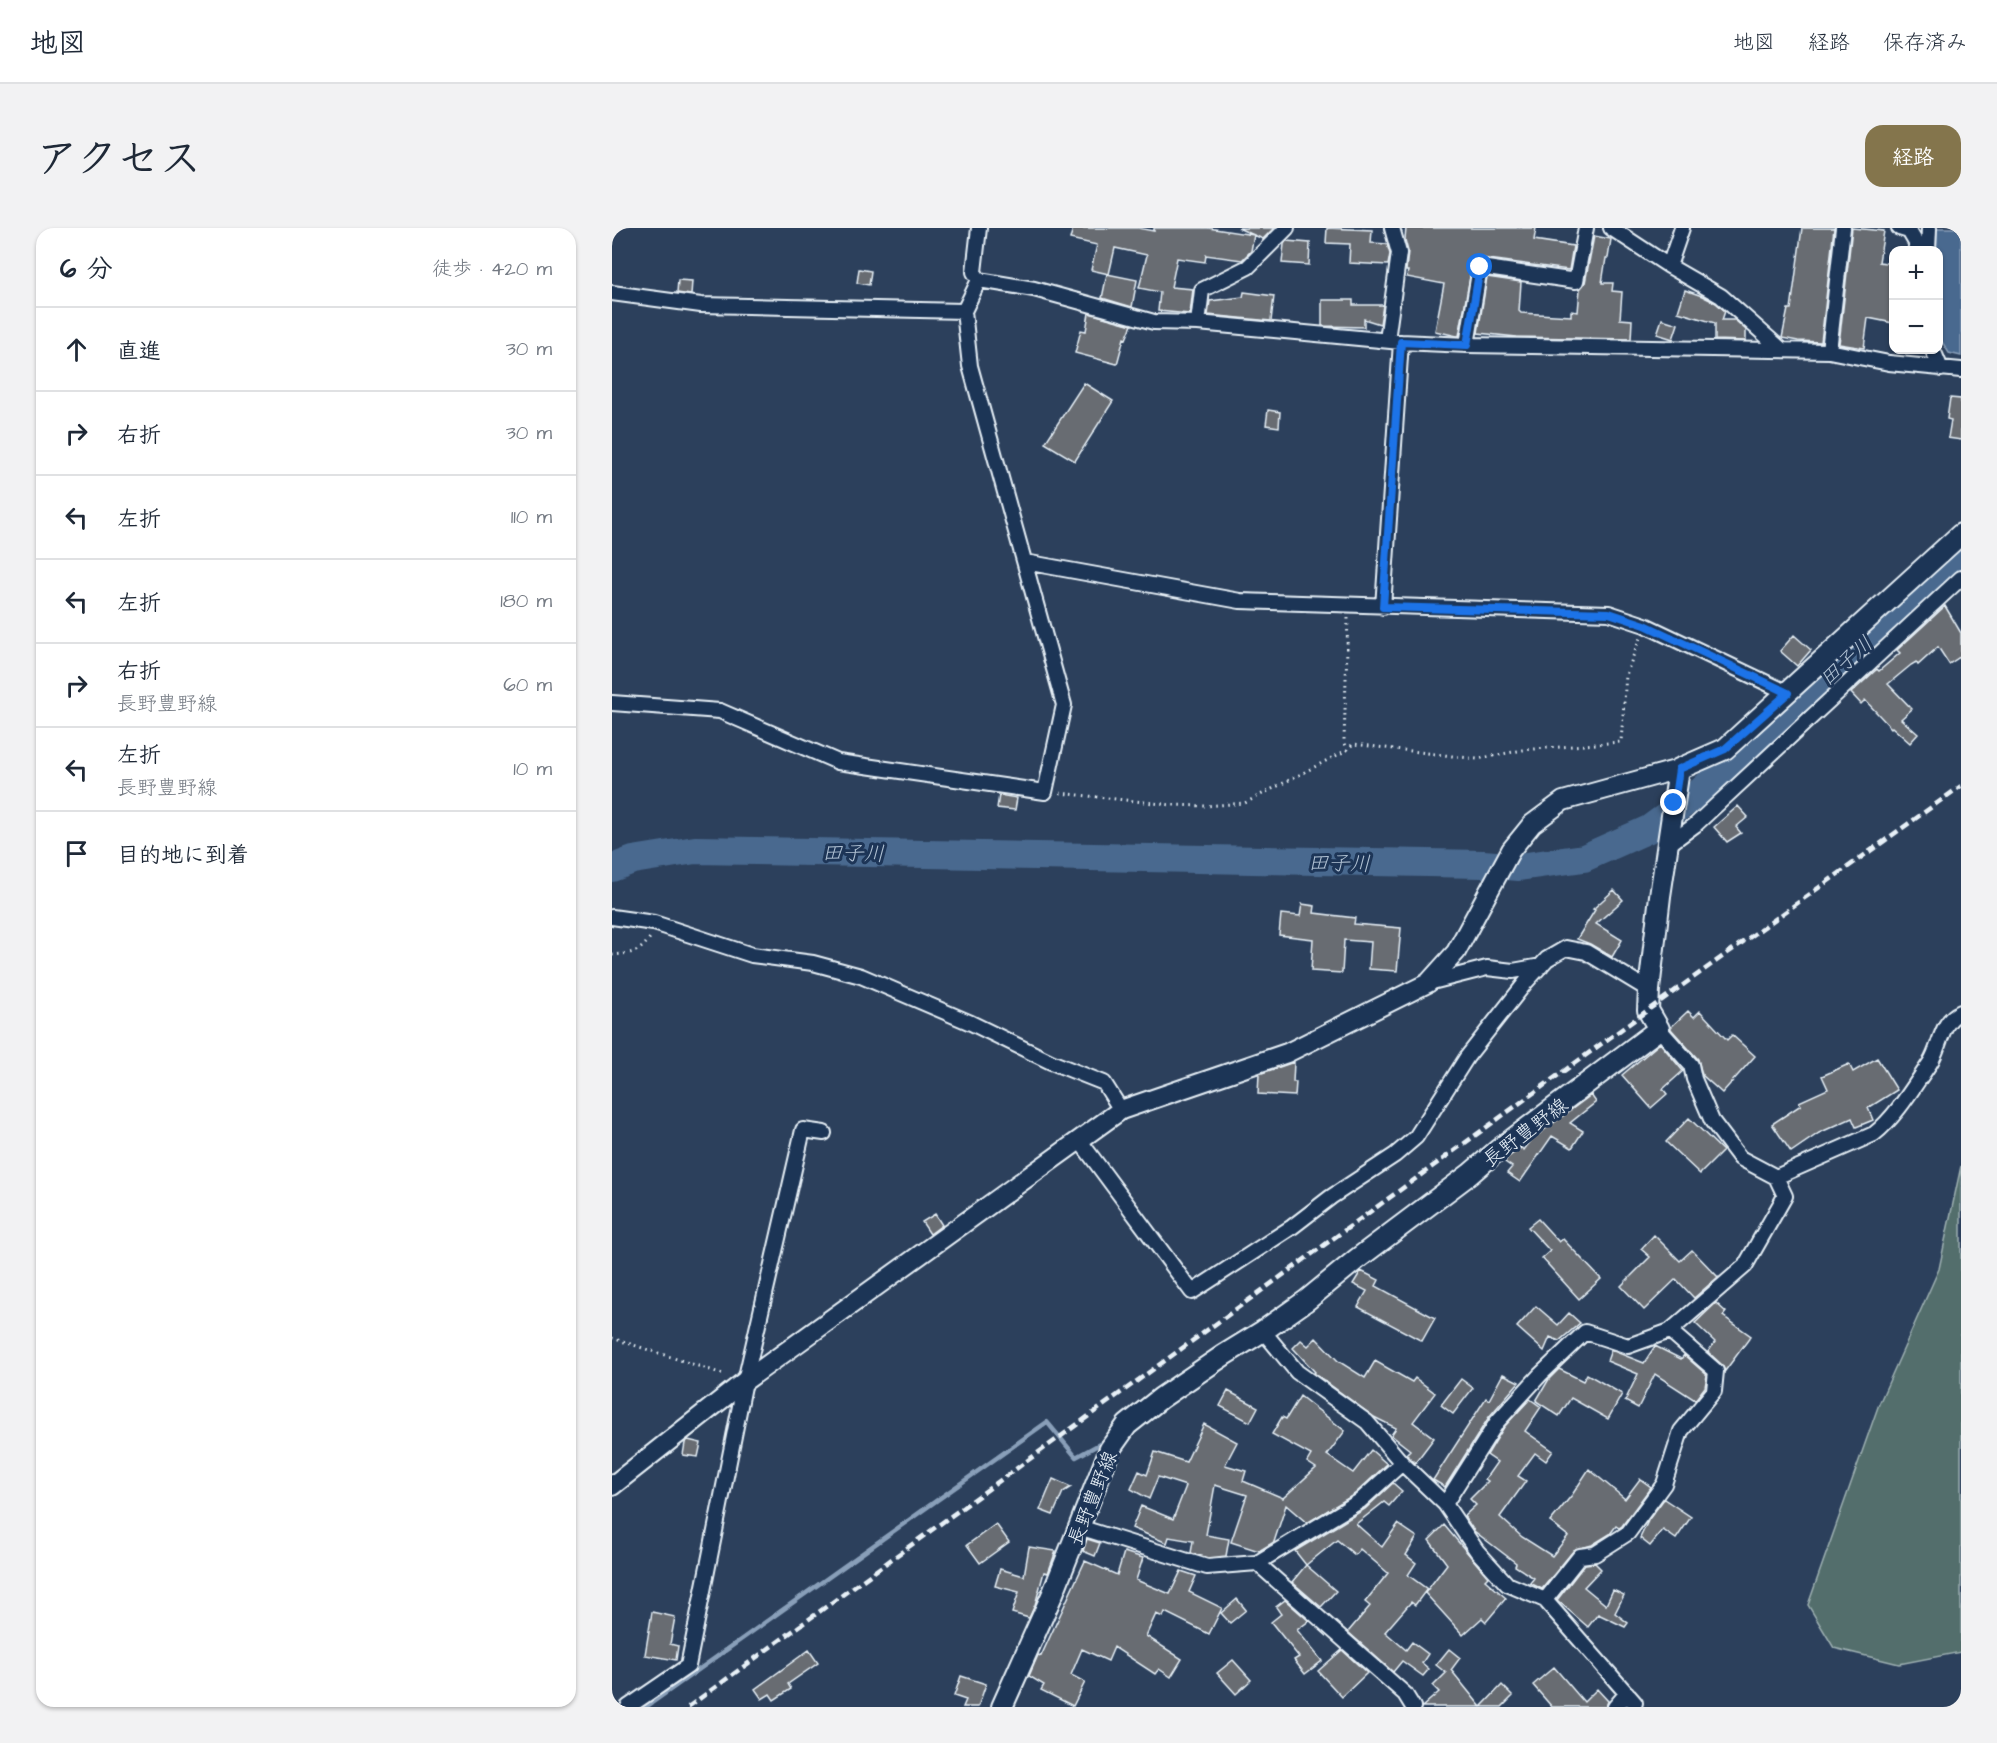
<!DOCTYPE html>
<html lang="ja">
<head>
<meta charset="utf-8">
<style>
  :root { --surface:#fff; --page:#f2f2f3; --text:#1f2937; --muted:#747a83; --line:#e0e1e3; --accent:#84754c }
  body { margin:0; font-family:"Architects Daughter","Klee One",sans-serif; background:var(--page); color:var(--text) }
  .controls { position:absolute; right:18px; top:18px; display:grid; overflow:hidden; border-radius:12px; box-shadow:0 2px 4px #0004 }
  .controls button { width:54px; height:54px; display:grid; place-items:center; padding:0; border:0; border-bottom:2px solid var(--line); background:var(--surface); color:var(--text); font:30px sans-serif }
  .stop { position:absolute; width:18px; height:18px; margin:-14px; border:4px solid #1a73e8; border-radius:50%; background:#fff }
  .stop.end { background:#1a73e8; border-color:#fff; box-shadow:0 2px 6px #0008 }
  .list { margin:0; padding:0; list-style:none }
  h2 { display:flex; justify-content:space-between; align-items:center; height:78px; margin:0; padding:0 24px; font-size:26px }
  h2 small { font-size:20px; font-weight:400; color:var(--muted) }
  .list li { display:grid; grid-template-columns:39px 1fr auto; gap:18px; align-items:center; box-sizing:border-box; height:84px; padding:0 24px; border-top:2px solid var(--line) }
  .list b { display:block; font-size:22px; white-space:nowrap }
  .list p { margin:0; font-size:20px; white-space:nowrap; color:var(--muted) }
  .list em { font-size:20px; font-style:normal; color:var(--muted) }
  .icon { flex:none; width:33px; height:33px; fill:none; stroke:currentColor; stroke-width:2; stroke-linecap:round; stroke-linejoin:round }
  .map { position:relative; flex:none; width:1349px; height:1479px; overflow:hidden; border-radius:18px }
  header { display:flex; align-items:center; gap:36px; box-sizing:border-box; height:84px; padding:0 30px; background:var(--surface); border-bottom:2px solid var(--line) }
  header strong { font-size:28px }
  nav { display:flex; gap:33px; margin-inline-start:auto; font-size:21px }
  .intro { display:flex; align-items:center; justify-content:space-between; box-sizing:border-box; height:144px; padding:0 36px }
  h1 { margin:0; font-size:42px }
  .button { padding:15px 27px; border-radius:18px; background:var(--accent); color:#fff; font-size:21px; font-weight:700 }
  main { display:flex; gap:36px; padding:0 36px }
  aside { flex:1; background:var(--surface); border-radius:18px; box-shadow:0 2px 4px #0004 }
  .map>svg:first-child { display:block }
  .green { fill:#536e6c; stroke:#9eb0b2; stroke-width:1.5 }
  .water { fill:#49698f; stroke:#899fb9; stroke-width:1.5 }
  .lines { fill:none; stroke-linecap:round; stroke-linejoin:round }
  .stream { stroke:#899fb9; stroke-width:4.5 }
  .river { stroke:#49698f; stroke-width:28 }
  .building { fill:#686c72; stroke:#e8f1f8; stroke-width:1.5 }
  .minor-casing { stroke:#e8f1f8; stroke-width:18 }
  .tertiary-casing { stroke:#e8f1f8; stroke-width:22 }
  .secondary-casing { stroke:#e8f1f8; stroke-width:24 }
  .path { stroke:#e8f1f8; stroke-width:3; stroke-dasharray:1.5 4.5; stroke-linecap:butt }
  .minor { stroke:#1d3557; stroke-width:14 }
  .tertiary { stroke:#1d3557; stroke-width:18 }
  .secondary { stroke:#1d3557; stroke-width:20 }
  .rail { stroke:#e8f1f8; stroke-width:4.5; stroke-dasharray:9 4.5; stroke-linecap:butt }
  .route { stroke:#1a73e8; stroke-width:8 }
  .labels { text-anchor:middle; stroke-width:6; stroke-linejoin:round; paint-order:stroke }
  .street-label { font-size:20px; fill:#e8f1f8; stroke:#1d3557 }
  .water-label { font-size:21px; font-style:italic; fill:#b0c1d3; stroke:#1d3557 }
</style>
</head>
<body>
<header>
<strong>地図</strong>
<nav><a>地図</a><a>経路</a><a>保存済み</a></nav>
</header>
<div class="intro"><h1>アクセス</h1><a class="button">経路</a></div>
<main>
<aside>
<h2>6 分<small>徒歩 · 420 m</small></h2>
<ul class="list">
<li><svg class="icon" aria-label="ahead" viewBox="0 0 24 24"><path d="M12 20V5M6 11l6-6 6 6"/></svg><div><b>直進</b></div><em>30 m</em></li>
<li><svg class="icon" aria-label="right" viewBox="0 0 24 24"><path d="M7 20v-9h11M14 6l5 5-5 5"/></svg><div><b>右折</b></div><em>30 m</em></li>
<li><svg class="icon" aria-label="left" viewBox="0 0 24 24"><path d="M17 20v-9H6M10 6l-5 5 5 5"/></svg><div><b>左折</b></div><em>110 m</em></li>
<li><svg class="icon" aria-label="left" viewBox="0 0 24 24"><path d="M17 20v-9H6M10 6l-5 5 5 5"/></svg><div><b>左折</b></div><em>180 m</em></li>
<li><svg class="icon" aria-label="right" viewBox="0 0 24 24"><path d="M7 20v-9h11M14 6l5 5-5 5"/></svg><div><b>右折</b><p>長野豊野線</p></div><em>60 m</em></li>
<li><svg class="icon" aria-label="left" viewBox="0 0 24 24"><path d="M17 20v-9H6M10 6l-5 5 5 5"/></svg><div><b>左折</b><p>長野豊野線</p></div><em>10 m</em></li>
<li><svg class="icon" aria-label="arrive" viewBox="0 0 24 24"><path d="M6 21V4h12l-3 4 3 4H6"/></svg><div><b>目的地に到着</b></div></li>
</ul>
</aside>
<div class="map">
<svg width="1349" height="1479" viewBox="0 0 1349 1479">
  <rect width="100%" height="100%" fill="#2c405c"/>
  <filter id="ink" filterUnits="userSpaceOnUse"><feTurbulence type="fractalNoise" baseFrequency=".0167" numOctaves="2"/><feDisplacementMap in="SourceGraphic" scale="12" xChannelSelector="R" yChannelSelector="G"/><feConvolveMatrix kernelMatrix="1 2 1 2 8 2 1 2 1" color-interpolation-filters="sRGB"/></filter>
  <g filter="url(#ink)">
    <path class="green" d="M 1349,938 L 1349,1424 L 1287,1436 L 1222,1420 L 1196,1377 L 1267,1176 L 1327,1041 Z"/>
    <path class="water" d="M 1325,0 L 1349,0 L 1349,128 L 1337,125 L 1327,109 L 1326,22 L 1324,22 Z"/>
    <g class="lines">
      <path class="stream" d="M 34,1479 L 435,1194 L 464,1229 L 495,1212"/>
      <path class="river" d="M 0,640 L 21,632 L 83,622 L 871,636 L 907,639 L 972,630 L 1037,601 L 1089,563 L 1349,330"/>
    </g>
    <path class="building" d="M 461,0 L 526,0 L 542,3 L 542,0 L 596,0 L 642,7 L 639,23 L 630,32 L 594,27 L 593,34 L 565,30 L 559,59 L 581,61 L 578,86 L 546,83 L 548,64 L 527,60 L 535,27 L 503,20 L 497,46 L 479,42 L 485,17 L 458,11 Z
      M 626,0 L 662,0 L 651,11 Z
      M 715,0 L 760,2 L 759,15 L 775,16 L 778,26 L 776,37 L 737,35 L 738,16 L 714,15 Z
      M 794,0 L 924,0 L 922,12 L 961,18 L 957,42 L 869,30 L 861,33 L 847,108 L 845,108 L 823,103 L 832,56 L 795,49 L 796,43 L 794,43 L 796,23 L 793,12 Z
      M 1190,0 L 1222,0 L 1209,114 L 1186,113 L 1170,110 L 1176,81 L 1179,81 Z
      M 1240,0 L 1272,3 L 1267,34 L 1281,36 L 1281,95 L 1256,90 L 1252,120 L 1227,116 Z
      M 982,8 L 999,11 L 996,30 L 994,30 L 990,55 L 1001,55 L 1000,63 L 1010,64 L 1008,91 L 1020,92 L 1019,111 L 905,109 L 866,105 L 875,49 L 909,54 L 907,83 L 909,85 L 959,88 L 959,83 L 966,84 L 968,61 L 973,55 Z
      M 674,13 L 698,15 L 697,37 L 670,35 L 672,16 Z
      M 247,41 L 259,43 L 257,57 L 245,55 Z
      M 495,46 L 525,52 L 520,79 L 490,70 Z
      M 66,52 L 80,53 L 79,67 L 65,65 Z
      M 1073,62 L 1090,68 L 1104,75 L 1113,83 L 1110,92 L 1123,92 L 1134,102 L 1134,113 L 1103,112 L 1103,95 L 1066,84 Z
      M 632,64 L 662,68 L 659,93 L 596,87 L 598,73 L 631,69 Z
      M 710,72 L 741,72 L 741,77 L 771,77 L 768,96 L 752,91 L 752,99 L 710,98 Z
      M 477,85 L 520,97 L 514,111 L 512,110 L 505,136 L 463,125 L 469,102 L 474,103 Z
      M 1050,91 L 1066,96 L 1061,111 L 1045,106 Z
      M 472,155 L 501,173 L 463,233 L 433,215 Z
      M 1338,170 L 1349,171 L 1349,212 L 1336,210 L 1339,192 L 1335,191 Z
      M 656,182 L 668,184 L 667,199 L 654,197 Z
      M 1333,378 L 1349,405 L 1349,428 L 1337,436 L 1326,419 L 1306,437 L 1304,434 L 1299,437 L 1276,456 L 1300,481 L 1289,491 L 1306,506 L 1298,515 L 1280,499 L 1279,500 L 1253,472 L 1249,476 L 1239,465 L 1265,441 L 1267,443 L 1288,425 L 1285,422 Z
      M 1182,407 L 1199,422 L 1185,438 L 1168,423 Z
      M 387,567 L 405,570 L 403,582 L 385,580 Z
      M 1126,578 L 1136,589 L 1124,599 L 1129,605 L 1115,614 L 1102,599 Z
      M 1002,662 L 1011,672 L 984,696 L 1010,712 L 1000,729 L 978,716 L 965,711 L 983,682 L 981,681 Z
      M 690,676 L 703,678 L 702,685 L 743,690 L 742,696 L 789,700 L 785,743 L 757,741 L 759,714 L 732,712 L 730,745 L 699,743 L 701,711 L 667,707 L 669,686 L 688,688 Z
      M 1076,783 L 1082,789 L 1088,783 L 1115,812 L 1120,807 L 1143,828 L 1110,865 L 1090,847 L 1086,831 L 1059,801 L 1059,799 Z
      M 1048,815 L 1071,843 L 1051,861 L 1055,866 L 1039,880 L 1010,847 Z
      M 1265,830 L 1285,862 L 1256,880 L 1261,892 L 1244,899 L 1240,890 L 1207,905 L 1179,924 L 1160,896 L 1189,877 L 1187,874 L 1216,861 L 1210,848 L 1237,836 L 1241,844 Z
      M 682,834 L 681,854 L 684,854 L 683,868 L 646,866 L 647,846 Z
      M 979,867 L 984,874 L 958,895 L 971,903 L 960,920 L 940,908 L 908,954 L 895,945 L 900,939 L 893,934 L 895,930 L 909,920 L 912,922 L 920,911 Z
      M 1077,890 L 1111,923 L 1088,946 L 1054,914 Z
      M 323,986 L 330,997 L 318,1006 L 310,994 Z
      M 926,991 L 947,1014 L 951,1011 L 989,1051 L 967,1071 L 930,1030 L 938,1023 L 916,999 Z
      M 1042,1007 L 1068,1033 L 1080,1022 L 1106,1049 L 1082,1070 L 1064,1051 L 1032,1082 L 1009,1058 L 1038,1029 L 1029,1021 Z
      M 749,1043 L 767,1052 L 764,1058 L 823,1090 L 810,1113 L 746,1079 L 755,1063 L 741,1056 Z
      M 1104,1075 L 1114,1084 L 1111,1088 L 1139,1108 L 1113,1143 L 1110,1137 L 1096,1124 L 1103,1114 L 1083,1095 Z
      M 924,1078 L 946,1097 L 957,1085 L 968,1095 L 947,1113 L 938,1109 L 932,1123 L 905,1099 Z
      M 704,1110 L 726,1133 L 753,1150 L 763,1133 L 800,1154 L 803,1150 L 823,1165 L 801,1194 L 822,1210 L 803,1235 L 794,1226 L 798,1222 L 779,1207 L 784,1200 L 762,1189 L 702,1145 L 703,1144 L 681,1120 L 689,1112 L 696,1118 Z
      M 1043,1118 L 1069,1131 L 1072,1127 L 1095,1147 L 1093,1159 L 1083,1172 L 1043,1146 L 1026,1180 L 1013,1173 L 1026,1146 L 995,1133 L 999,1122 L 1032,1135 Z
      M 947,1141 L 971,1153 L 975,1146 L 1010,1166 L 996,1191 L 959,1170 L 947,1188 L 924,1173 L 937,1151 Z
      M 891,1146 L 907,1154 L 877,1189 L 833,1259 L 821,1252 L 874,1170 L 877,1172 Z
      M 849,1151 L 861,1160 L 841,1186 L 829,1177 Z
      M 616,1163 L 646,1179 L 638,1194 L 608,1178 Z
      M 688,1168 L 733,1203 L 715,1227 L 741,1245 L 759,1222 L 775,1236 L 743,1266 L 695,1295 L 674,1277 L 662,1314 L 647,1323 L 619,1314 L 635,1267 L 603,1257 L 594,1307 L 617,1311 L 614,1328 L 596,1330 L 579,1325 L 581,1313 L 557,1309 L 555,1315 L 520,1300 L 529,1278 L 561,1291 L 574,1258 L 546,1249 L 537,1271 L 519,1261 L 527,1243 L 535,1247 L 543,1224 L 574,1234 L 592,1196 L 625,1214 L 613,1237 L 634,1243 L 631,1253 L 671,1270 L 704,1240 L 695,1234 L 699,1227 L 660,1206 L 670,1189 L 674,1191 Z
      M 918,1171 L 929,1179 L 913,1203 L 941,1223 L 934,1233 L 923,1225 L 906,1248 L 914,1253 L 888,1289 L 910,1309 L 940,1328 L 956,1308 L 938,1294 L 960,1267 L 977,1241 L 1013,1271 L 1028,1251 L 1039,1259 L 1010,1298 L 1007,1300 L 1004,1298 L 998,1306 L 980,1317 L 962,1322 L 930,1361 L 918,1355 L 922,1350 L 903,1338 L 904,1335 L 862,1303 L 852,1288 L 864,1277 L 858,1271 L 876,1253 L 873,1251 L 885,1234 L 875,1227 L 892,1199 Z
      M 76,1212 L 89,1215 L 86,1229 L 71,1227 L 73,1215 Z
      M 441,1251 L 459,1259 L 451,1264 L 441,1287 L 428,1282 Z
      M 781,1255 L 790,1263 L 777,1278 L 772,1274 L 744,1296 L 770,1319 L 786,1296 L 805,1309 L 794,1327 L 804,1335 L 796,1347 L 815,1361 L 803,1377 L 799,1374 L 773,1404 L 794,1422 L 800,1414 L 816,1426 L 810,1435 L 817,1441 L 811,1448 L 790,1433 L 781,1444 L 736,1404 L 758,1378 L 753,1374 L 776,1345 L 748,1321 L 743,1327 L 725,1312 L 694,1337 L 683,1323 L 753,1281 Z
      M 1052,1271 L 1079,1289 L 1064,1311 L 1051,1302 L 1038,1318 L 1028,1310 L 1036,1293 L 1034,1295 Z
      M 384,1296 L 397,1314 L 368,1335 L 355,1317 Z
      M 832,1297 L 876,1349 L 873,1352 L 894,1370 L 874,1394 L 870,1390 L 851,1407 L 813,1365 L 835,1336 L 817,1312 Z
      M 475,1311 L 488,1315 L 483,1328 L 471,1323 Z
      M 417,1319 L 444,1323 L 436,1345 L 432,1344 L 423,1377 L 417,1390 L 400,1385 L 407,1364 L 383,1358 L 388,1341 L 412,1348 Z
      M 512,1324 L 531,1330 L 524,1352 L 558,1366 L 569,1343 L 584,1348 L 577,1364 L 610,1380 L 597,1406 L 553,1384 L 551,1389 L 544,1386 L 534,1408 L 570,1431 L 559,1449 L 547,1441 L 543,1446 L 502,1419 L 496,1433 L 470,1421 L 459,1447 L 473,1454 L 461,1478 L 429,1462 L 432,1457 L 417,1448 L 426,1427 L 429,1428 L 473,1333 L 505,1347 Z
      M 983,1335 L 989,1341 L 972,1359 L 994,1377 L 1001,1362 L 1012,1367 L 1003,1385 L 1016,1395 L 1013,1399 L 986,1386 L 976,1399 L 945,1372 L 973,1336 Z
      M 694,1337 L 724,1363 L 709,1379 L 680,1354 Z
      M 625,1371 L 634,1382 L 618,1395 L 609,1385 Z
      M 673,1372 L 697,1393 L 685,1402 L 710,1433 L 693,1446 L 682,1432 L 687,1429 L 659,1394 L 669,1386 L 664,1379 Z
      M 40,1384 L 63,1389 L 58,1416 L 66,1418 L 64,1432 L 33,1427 Z
      M 837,1421 L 848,1430 L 839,1442 L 869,1479 L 890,1457 L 901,1468 L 890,1479 L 810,1479 L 827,1464 L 821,1458 L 834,1445 L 824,1437 Z
      M 197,1422 L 206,1435 L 176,1456 L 179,1461 L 162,1472 L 158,1466 L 150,1471 L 143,1461 Z
      M 730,1422 L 755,1445 L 730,1469 L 706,1443 Z
      M 621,1432 L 639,1452 L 624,1466 L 605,1445 Z
      M 942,1439 L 972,1474 L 985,1461 L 996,1473 L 994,1479 L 940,1479 L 921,1457 Z
      M 349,1448 L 374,1456 L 366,1479 L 351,1479 L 354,1472 L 342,1468 Z"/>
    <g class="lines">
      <g class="minor-casing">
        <path id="minor" d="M 367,0 L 362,44 L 367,52 L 422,61 L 542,94 L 586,95 L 789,114 L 855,117 L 1217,123 L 1277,135 L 1349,142
          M 999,0 L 1057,38 L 1109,68 L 1170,122
          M 1287,0 L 1297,3 L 1304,15 L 1304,22
          M 1316,22 L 1317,0
          M 1057,38 L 1070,0
          M 0,65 L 89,77 L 352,83
          M 586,95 L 590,62 L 636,39 L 675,0
          M 775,112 L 787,25 L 780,0
          M 855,117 L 868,39 L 964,53 L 974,0
          M 1321,122 L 1329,141
          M 1217,123 L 1231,0
          M 413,334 L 628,373 L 997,385 L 1033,397 L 1176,465
          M 771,379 L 789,114
          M 0,475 L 108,483 L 226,534 L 433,564 L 452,477 L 358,138 L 352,83 L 367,52
          M 1056,617 L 1083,597 L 1349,350
          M 0,689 L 42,695 L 140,727 L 201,735 L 249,748 L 359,795 L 439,834 L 492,855 L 509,882
          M 816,755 L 875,740 L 901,743 L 929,738
          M 1047,801 L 1079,837 L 1082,851 L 1100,893 L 1128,930 L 1164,949 L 1262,906 C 1284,889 1302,858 1318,835 C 1329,818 1328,793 1349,784
          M 468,913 L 580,1064 L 680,999 L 719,969 L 783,927 L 804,909 L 855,829 L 914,754 L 935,731 L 954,720 L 974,724 L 1037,762
          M 651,1103 L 685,1144 L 755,1194 L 790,1235 L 833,1276 L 865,1323 L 895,1356 L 933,1372 L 1023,1475
          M 833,1276 L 885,1194 L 928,1147 L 973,1104 L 1016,1118 L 1058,1103 L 1133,1038 L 1173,968 L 1164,949
          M 467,1299 L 595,1339 L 645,1335 L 793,1466 L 801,1479
          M 645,1335 L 748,1273 L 790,1235
          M 933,1372 L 968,1328 L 983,1326 L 1016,1305 L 1052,1256 L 1069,1203 L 1102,1163 L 1104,1143 L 1058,1103
          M 16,1479 L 76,1438 L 133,1153 L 191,902 L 212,905
          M 1003,1479 L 1015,1465"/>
      </g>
      <g class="tertiary-casing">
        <path id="tertiary" d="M 0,1258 L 133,1153 L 509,882 L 675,825 L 816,755 L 844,724 L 899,622 L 920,596 L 951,573 L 1067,541"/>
      </g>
      <g class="secondary-casing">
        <path id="secondary" d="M 390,1479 L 441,1365 L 498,1221 L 515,1197 L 549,1170 L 612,1127 L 651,1103 L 695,1072 L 745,1031 L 858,946 L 886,922 L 1047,801 L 1036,782 L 1037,762 L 1048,668 L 1067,541 L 1113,521 L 1349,306"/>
      </g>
      <path class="path" d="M 736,390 L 732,512 L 735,522 L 741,516 L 865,531 L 911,522 L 1009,514 L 1014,447 L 1028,410
        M 448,565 L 560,577 L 593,578 L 633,575 L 735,522
        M 0,727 C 19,725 28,726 39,708
        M 0,1110 L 114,1147"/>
      <use href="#minor" class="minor"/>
      <use href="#tertiary" class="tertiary"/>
      <use href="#secondary" class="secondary"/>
      <path class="rail" d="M 76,1479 L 1036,782 L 1349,558"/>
    </g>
  </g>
  <g class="lines" filter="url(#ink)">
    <path class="route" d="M 868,39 L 855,117 L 789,114 L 771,379 L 997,385 L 1033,397 L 1176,465 L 1113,521 L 1067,541 L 1062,575"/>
  </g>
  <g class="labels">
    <g class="street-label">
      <text transform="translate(913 904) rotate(-37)" y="7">長野豊野線</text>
      <text transform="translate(480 1270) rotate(-68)" y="7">長野豊野線</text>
    </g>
    <g class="water-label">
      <text transform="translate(1234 433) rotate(-42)" y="7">田子川</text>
      <text transform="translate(241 625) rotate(1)" y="7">田子川</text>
      <text transform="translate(727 635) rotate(1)" y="7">田子川</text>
    </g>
  </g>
</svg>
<div class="controls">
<button>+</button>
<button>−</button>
</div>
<div class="stop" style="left:868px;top:39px"></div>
<div class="stop end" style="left:1062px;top:575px"></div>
</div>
</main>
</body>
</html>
